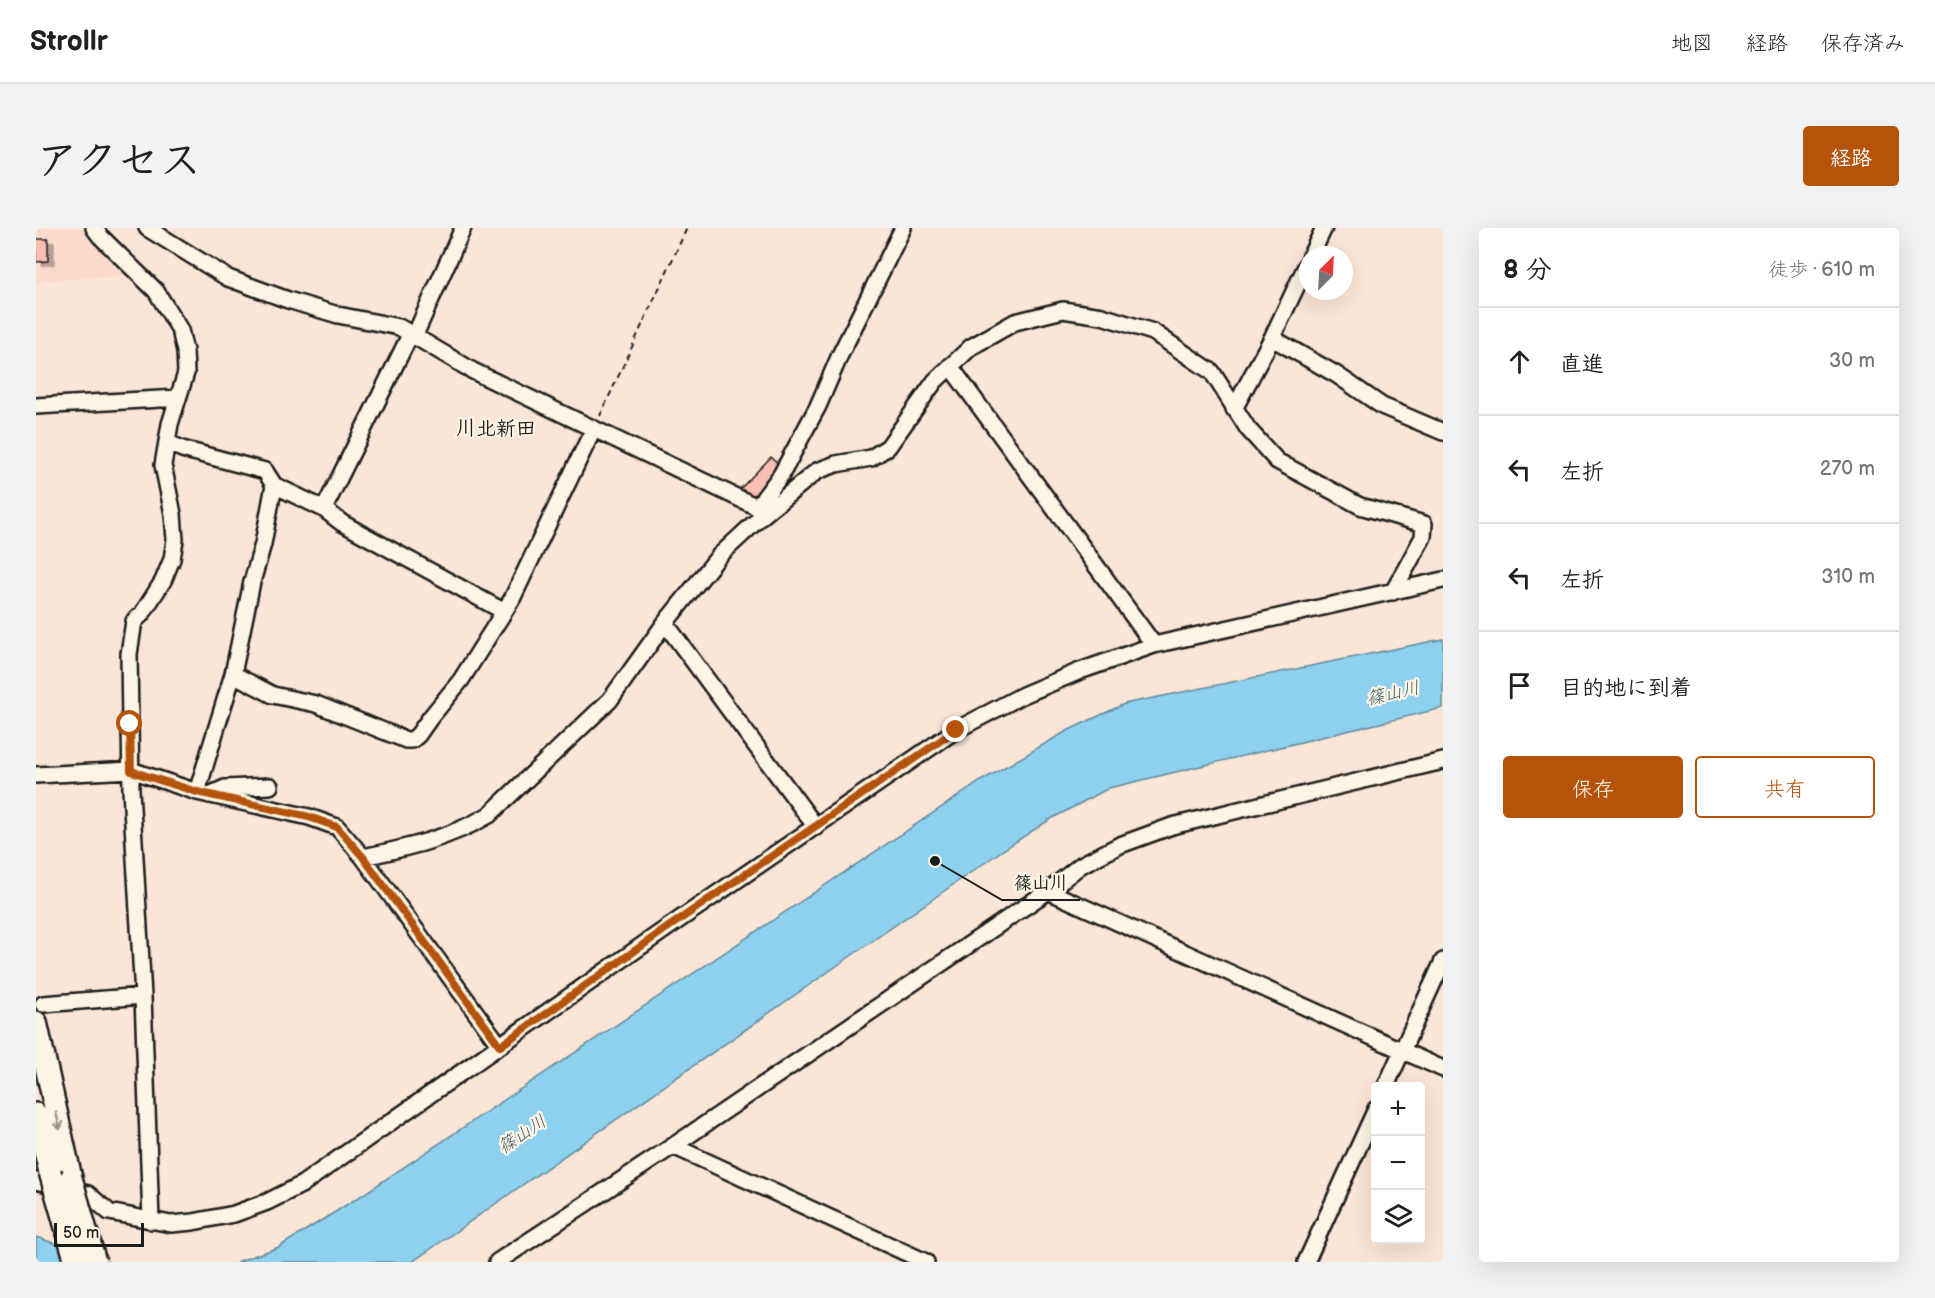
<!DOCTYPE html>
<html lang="ja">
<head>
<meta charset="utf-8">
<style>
  :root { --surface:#fff; --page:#f2f2f2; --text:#202124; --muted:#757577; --line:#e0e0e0; --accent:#b45309 }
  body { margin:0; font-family:"Balsamiq Sans","Klee One",sans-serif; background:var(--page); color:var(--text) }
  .controls { position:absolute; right:18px; bottom:18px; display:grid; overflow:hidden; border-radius:6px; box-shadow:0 6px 24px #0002 }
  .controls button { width:54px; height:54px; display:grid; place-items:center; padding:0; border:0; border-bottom:2px solid var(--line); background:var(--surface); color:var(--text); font:30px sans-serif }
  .compass { position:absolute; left:1263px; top:18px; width:54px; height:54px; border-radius:50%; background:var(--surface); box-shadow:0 6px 24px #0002; rotate:24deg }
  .scale { position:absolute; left:18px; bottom:15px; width:90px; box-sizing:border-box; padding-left:6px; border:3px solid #1c1c1c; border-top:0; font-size:16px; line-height:21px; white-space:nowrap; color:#1c1c1c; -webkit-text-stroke:4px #fcf5e5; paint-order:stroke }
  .stop { position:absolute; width:18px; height:18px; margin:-14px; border:4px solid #b45309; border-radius:50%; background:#fff }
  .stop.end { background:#b45309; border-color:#fff; box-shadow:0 2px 6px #0008 }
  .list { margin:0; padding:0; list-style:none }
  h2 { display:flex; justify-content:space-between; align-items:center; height:78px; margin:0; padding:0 24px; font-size:26px }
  h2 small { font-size:20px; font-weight:400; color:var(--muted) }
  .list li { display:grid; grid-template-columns:39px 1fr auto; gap:18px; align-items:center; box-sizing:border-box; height:108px; padding:0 24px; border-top:2px solid var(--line) }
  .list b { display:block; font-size:22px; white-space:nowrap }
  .list em { font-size:20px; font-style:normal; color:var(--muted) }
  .actions { display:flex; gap:12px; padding:18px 24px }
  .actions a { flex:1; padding:14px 0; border:2px solid var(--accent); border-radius:6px; text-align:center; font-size:21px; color:var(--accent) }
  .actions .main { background:var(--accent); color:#fff }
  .icon { flex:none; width:33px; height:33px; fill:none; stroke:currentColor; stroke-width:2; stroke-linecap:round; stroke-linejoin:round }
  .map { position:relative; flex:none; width:1407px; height:1034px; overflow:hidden; border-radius:6px }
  header { display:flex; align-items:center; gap:36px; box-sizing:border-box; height:84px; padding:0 30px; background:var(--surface); border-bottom:2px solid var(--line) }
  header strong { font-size:28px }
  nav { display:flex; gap:33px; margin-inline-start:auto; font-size:21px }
  .intro { display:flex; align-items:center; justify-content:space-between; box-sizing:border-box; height:144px; padding:0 36px }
  h1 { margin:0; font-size:42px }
  .button { padding:15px 27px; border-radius:6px; background:var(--accent); color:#fff; font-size:21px; font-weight:700 }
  main { display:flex; gap:36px; padding:0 36px }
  aside { flex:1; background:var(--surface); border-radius:6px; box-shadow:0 6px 24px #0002 }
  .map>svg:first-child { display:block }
  .built { fill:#fbdacc }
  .water { fill:#8dd1ef; stroke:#60899b; stroke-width:1.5 }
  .building { fill:#fac0b3; stroke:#1c1c1c; stroke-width:1.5; filter:url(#shadow) }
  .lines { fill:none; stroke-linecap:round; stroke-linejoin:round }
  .minor-casing { stroke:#1c1c1c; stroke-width:20 }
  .highway-casing { stroke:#1c1c1c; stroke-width:26 }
  .path { stroke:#1c1c1c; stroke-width:2; stroke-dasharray:6 4.5; stroke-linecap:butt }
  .minor { stroke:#fcf5e5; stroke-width:15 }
  .highway { stroke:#fcf5e5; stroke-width:21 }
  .highway-bridge-casing { stroke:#1c1c1c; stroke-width:26; stroke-linecap:butt }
  .highway-bridge { stroke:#fcf5e5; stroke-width:21 }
  .oneway { stroke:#97938b }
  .route { stroke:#b45309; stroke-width:8 }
  .labels { text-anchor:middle; stroke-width:4.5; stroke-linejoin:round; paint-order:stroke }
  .water-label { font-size:18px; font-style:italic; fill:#445b66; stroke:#fcf5e5 }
  .quarter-label { font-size:20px; font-weight:bold; fill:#1c1c1c; stroke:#fcf5e5 }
  .leader { fill:none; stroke:#1c1c1c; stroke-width:2 }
  .callout-dot { fill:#1c1c1c; stroke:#fcf5e5; stroke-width:2 }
  .callout-label { font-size:18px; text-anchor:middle; font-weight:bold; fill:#1c1c1c; stroke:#fcf5e5; stroke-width:4.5; stroke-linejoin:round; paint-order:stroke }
</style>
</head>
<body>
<header>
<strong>Strollr</strong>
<nav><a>地図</a><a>経路</a><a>保存済み</a></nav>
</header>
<div class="intro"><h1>アクセス</h1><a class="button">経路</a></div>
<main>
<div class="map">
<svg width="1407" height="1034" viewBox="0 0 1407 1034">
  <defs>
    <filter id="shadow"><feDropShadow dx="6" dy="3.5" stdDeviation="0" flood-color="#0004"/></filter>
  </defs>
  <rect width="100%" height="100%" fill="#fbe5d6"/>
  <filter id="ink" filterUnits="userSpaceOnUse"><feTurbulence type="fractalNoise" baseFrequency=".0167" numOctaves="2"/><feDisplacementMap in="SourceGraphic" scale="12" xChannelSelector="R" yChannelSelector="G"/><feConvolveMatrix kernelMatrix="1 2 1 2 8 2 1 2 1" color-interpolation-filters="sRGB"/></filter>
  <g filter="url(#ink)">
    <path class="built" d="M 0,0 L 48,0 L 85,39 L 85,48 L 0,53 Z"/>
    <path class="water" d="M 1407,411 L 1407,480 L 1073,560 L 1013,592 L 967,622 L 376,1034 L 200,1034 L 243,1019 L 323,969 L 945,553 L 1031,503 L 1088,476 Z
      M 0,1009 L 73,1034 L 0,1034 Z"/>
    <path class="building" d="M 0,11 L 12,11 L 12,33 L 0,34 Z
      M 735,229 L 746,239 L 715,271 L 704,261 Z"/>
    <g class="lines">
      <g class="minor-casing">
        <path id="minor" d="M 58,0 L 64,8 L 120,63 L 144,102 L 149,123 L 150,145 L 134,196 L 127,237 L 137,286 L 139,312 L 136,331 L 127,353 L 106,386 L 98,393 L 93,426 L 95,562 L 107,768 L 115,993
          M 111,0 L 192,50 L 252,72 L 302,87 L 363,99 L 437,143 L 721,279 L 726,288
          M 1275,27 L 1288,0
          M 379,107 L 427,0
          M 1236,110 L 1301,147 L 1346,178 L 1407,204
          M 914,138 L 1118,417
          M 0,178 L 142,170
          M 1198,181 L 1236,110 L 1272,34
          M 131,214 L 146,221 L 229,243 L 238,257 L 288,281 L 306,295 L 467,383
          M 721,279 L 745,247 L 782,178 L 804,127 L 867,0
          M 288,281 L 375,105
          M 629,395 L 780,599
          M 197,446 L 237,467 L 280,476 L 370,512 L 376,512 L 382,507 L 394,490 L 425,452 L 476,371 L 557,202
          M 0,547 L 95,542 L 161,564 L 273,589 L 301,599 L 327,629 L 464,818
          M 161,564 L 197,446 L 216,354 L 227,316 L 238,257
          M 173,567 L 189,560 L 234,558
          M 327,629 C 371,620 414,610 453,587 L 574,472 L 629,395 L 683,328 L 726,288 L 781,243 L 800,236 L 835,230 L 852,219 L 899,153 L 935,119 L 979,94 L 1027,82 L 1066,88 L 1117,104 L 1176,144 L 1212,201 L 1241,233 L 1324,278 L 1388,296 L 1387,309 L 1357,364
          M 1012,663 L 1407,841
          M 7,776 L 107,768
          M 1350,858 L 1407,733
          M 637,918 L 890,1034
          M 0,953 L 52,966 L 73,984 L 135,996 L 157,994 L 198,986 L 231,974 L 265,957 L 631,700 L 920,502 L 987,467 L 1044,443 L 1118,417 L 1407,352
          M 461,1034 L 637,918 L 1012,663 L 1045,637 L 1084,617 L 1136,598 L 1407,533
          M 1270,1034 L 1340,881"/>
      </g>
      <g class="highway-casing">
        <path id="highway" d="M 0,794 L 35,950
          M 0,886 L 14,944"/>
      </g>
      <path class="path" d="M 564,188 L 651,0"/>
      <use href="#minor" class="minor"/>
      <use href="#highway" class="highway"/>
      <g class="highway-bridge-casing">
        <path id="highway-bridge" d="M 14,944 L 40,1034
          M 35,950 L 59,1034"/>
      </g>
      <use href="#highway-bridge" class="highway-bridge"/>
    </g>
    <defs><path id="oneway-shaft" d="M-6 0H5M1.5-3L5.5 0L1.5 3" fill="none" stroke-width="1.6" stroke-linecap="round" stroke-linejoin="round" transform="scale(1.5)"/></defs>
    <use class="oneway" href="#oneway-shaft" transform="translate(22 893) rotate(77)"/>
  </g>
  <g class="lines" filter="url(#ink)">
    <path class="route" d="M 94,496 L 95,543 L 161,564 L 273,589 L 301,599 L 327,629 L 464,818 L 631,700 L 920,502"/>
  </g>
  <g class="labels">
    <g class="water-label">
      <text transform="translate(1357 465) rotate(-13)" y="6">篠山川</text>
      <text transform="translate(486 906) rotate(-34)" y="6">篠山川</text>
    </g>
    <g class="quarter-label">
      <text x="460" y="207">川北新田</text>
    </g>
  </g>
  <path class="leader" d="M899 633L966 672H1044"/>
  <circle class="callout-dot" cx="899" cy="633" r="6"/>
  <g class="callout-label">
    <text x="1005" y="661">篠山川</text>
  </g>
</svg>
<div class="controls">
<button>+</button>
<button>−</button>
<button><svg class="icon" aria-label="layers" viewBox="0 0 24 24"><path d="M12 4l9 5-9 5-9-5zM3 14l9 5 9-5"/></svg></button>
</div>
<svg class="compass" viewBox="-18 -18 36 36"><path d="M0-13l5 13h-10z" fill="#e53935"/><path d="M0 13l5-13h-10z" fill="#757577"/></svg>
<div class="scale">50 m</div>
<div class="stop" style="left:94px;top:496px"></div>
<div class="stop end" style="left:920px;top:502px"></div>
</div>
<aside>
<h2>8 分<small>徒歩 · 610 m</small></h2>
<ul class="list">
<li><svg class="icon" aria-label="ahead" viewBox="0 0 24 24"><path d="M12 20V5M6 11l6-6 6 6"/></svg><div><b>直進</b></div><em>30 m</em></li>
<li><svg class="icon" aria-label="left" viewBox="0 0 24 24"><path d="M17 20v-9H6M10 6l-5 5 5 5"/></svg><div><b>左折</b></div><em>270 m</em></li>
<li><svg class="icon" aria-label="left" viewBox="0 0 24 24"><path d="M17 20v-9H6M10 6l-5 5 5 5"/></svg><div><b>左折</b></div><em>310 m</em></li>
<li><svg class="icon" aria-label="arrive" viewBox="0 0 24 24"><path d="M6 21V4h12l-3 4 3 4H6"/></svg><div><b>目的地に到着</b></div></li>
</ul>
<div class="actions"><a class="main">保存</a><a>共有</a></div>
</aside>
</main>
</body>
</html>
